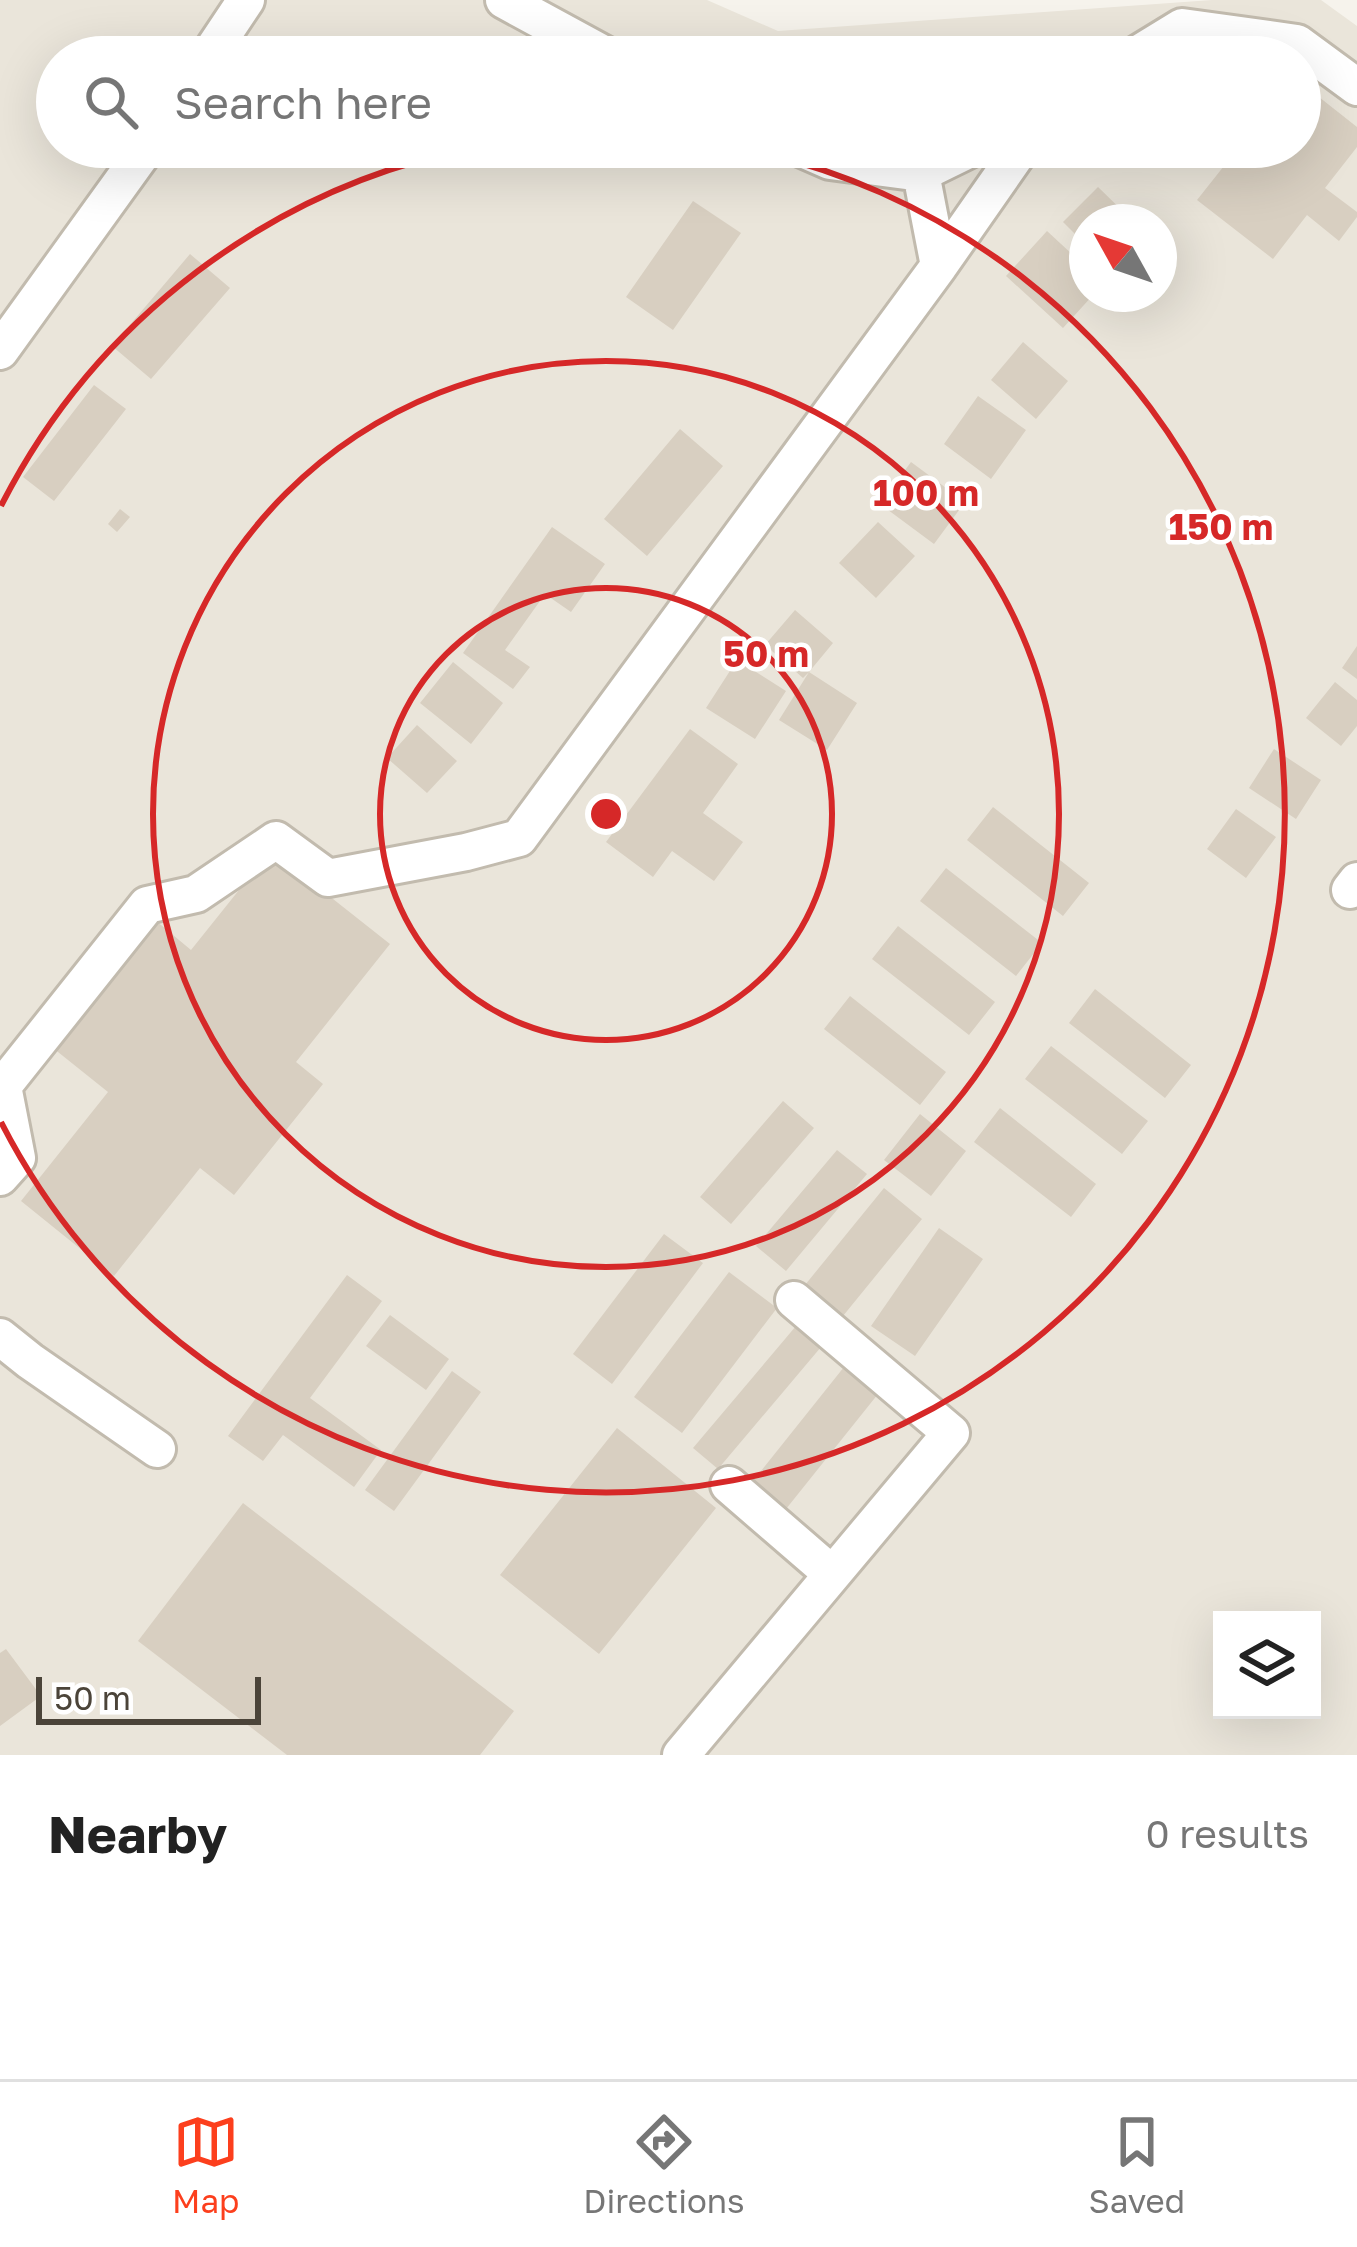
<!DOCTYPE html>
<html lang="en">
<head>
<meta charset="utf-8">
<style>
  :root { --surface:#fff; --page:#f6f6f6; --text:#222; --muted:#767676; --line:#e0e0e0; --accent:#fc3f1d }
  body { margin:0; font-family:"Golos Text",sans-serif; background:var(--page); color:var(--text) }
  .controls { position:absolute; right:36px; bottom:36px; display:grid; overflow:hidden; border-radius:0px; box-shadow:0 12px 48px #0002 }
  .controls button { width:108px; height:108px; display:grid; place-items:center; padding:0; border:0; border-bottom:3px solid var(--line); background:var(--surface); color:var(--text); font:60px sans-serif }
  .compass { position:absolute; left:1069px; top:204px; width:108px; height:108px; border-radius:50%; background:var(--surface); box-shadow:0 12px 48px #0002; rotate:310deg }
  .scale { position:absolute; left:36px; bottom:30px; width:225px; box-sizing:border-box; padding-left:12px; border:6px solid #4b4439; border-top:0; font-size:33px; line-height:42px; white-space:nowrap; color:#4b4439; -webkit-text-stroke:9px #fff; paint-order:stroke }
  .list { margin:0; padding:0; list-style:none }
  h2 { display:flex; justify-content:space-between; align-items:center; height:156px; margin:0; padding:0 48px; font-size:51px }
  h2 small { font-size:39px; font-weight:400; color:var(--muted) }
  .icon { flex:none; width:66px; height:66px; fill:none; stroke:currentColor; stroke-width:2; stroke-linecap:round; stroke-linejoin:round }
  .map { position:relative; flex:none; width:1357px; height:1755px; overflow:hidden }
  .search { position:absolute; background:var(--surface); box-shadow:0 12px 48px #0002; left:36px; right:36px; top:36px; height:132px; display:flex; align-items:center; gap:30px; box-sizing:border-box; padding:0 42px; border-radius:66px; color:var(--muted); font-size:45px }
  .sheet { height:324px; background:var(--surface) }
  nav { display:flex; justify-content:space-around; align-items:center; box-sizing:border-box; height:168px; border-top:3px solid var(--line); background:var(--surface); font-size:33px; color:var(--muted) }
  nav a { display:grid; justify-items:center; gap:6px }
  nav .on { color:var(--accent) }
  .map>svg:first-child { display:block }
  .residential { fill:#eae5da; fill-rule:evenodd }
  .building { fill:#d8cfc1 }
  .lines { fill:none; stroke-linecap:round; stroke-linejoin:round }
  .minor-casing { stroke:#c2bbae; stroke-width:42 }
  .minor { stroke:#fff; stroke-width:36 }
  .ring { fill:none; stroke:#d62828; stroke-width:6 }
  .centre { fill:#d62828; stroke:#fff; stroke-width:6 }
  .ring-label { font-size:36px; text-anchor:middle; font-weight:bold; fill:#d62828; stroke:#fff; stroke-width:9; stroke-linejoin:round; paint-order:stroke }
</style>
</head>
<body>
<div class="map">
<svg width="1357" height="1755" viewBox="0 0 1357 1755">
  <rect width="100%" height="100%" fill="#f6f3ec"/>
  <path class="residential" d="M 0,0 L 707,0 L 778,31 L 1212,0 L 1321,0 L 1357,26 L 1357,1755 L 0,1755 ZM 57,57 L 1300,57 L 1300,147 L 57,147 ZM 1087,222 L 1159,222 L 1159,294 L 1087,294 ZM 1222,1620 L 1312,1620 L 1312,1710 L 1222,1710 Z"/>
  <path class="building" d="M 1300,82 L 1357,127 L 1357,147 L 1325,188 L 1357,212 L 1357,217 L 1339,241 L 1307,215 L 1273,259 L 1197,200 L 1239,147 L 1300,147 Z
    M 1098,187 L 1134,222 L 1087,222 L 1087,246 L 1063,222 Z
    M 693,201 L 741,233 L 673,330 L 626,297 Z
    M 1047,231 L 1087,268 L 1087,294 L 1094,294 L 1063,328 L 1006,276 Z
    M 190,254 L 230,288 L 151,379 L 112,346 Z
    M 1023,342 L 1068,381 L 1036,419 L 991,380 Z
    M 94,385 L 126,409 L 54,501 L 23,477 Z
    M 978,396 L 1026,430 L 991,479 L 944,444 Z
    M 680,429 L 723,466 L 647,556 L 604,519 Z
    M 911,462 L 965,502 L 934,544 L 880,504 Z
    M 120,509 L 130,517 L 117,532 L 108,524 Z
    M 878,522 L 915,556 L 876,598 L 839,563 Z
    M 552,527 L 605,564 L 571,612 L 545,594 L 505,650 L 530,667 L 513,689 L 463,653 Z
    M 795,610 L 833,643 L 809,672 L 857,703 L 827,750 L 779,720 L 809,672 L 803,678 L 765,645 Z
    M 1357,646 L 1357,679 L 1342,668 Z
    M 737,660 L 786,691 L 755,739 L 706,708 Z
    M 453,662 L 503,703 L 471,744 L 420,703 Z
    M 1335,682 L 1357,700 L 1357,726 L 1341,746 L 1306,718 Z
    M 417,725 L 457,761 L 427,793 L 387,758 Z
    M 690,729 L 738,764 L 703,813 L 743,842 L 714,881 L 672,851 L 653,877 L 606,842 Z
    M 1274,749 L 1321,780 L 1296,819 L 1249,788 Z
    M 993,807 L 1089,883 L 1063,916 L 967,840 Z
    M 1236,809 L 1276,837 L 1246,878 L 1207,849 Z
    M 271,850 L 390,944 L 296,1062 L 323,1084 L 234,1195 L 200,1168 L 114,1276 L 21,1201 L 108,1092 L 53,1048 L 155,920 L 191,950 Z
    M 946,868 L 1042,943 L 1016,976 L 920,901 Z
    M 898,926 L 995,1002 L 969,1035 L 872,959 Z
    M 1095,989 L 1191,1065 L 1165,1098 L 1069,1023 Z
    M 850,996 L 946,1072 L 920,1105 L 824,1029 Z
    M 1051,1046 L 1148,1121 L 1122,1154 L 1025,1079 Z
    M 783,1101 L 814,1128 L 731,1224 L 700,1197 Z
    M 1000,1108 L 1096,1184 L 1071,1217 L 974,1142 Z
    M 920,1114 L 966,1151 L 931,1196 L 884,1160 Z
    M 837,1150 L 867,1174 L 786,1271 L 756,1246 Z
    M 884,1188 L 922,1219 L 843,1316 L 805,1285 Z
    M 939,1228 L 983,1259 L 915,1356 L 871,1326 Z
    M 664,1234 L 703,1263 L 612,1384 L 573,1354 Z
    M 729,1272 L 777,1308 L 682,1433 L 634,1397 Z
    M 347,1275 L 382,1301 L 310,1398 L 381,1450 L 354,1487 L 283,1435 L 263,1461 L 228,1436 Z
    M 390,1315 L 449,1359 L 426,1390 L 366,1346 Z
    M 796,1326 L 821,1347 L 718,1469 L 693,1448 Z
    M 844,1367 L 878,1394 L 786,1509 L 753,1481 Z
    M 452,1371 L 481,1392 L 394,1511 L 365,1490 Z
    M 617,1428 L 716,1508 L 599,1654 L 500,1575 Z
    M 243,1503 L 514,1711 L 480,1755 L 287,1755 L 138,1641 Z
    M 6,1649 L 41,1696 L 0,1726 L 0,1653 Z"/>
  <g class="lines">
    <g class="minor-casing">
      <path id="minor" d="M 504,0 L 609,57
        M 208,57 L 246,0
        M 1133,57 L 1182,27 L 1297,43 L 1357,87
        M 798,147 L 830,161 L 921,173 L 974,147
        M 939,266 L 1022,147
        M 0,351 L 147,147
        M 1350,890 L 1357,881
        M 0,1177 L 17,1158 L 3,1086 L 147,905 L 196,894 L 276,840 L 328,878 L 466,852 L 519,838 L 939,266 L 921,173
        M 0,1337 L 30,1361 L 157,1449
        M 729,1485 L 832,1574
        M 681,1755 L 951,1433 L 794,1300"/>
    </g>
    <use href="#minor" class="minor"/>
  </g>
  <g class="ring">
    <circle cx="606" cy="814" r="226"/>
    <circle cx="606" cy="814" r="453"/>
    <path d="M1 506A679 679 0 0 1 476 147M736 147A679 679 0 1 1 1 1122"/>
  </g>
  <circle cx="606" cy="814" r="18" class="centre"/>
  <g class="ring-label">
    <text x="926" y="506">100 m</text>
    <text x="1221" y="540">150 m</text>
    <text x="766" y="667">50 m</text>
  </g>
</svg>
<div class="controls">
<button><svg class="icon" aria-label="layers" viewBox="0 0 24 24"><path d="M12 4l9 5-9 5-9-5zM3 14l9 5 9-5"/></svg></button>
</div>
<svg class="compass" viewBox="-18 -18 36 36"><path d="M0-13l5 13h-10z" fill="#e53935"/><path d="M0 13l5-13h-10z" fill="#767676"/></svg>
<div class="scale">50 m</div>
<div class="search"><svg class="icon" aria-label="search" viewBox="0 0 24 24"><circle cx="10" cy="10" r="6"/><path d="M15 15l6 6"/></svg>Search here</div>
</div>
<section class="sheet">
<h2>Nearby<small>0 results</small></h2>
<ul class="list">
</ul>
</section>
<nav>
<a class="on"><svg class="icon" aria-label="map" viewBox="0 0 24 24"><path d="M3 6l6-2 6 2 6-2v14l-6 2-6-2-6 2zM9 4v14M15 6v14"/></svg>Map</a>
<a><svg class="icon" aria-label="directions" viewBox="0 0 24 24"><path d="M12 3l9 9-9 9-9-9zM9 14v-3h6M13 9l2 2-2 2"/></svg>Directions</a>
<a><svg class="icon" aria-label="saved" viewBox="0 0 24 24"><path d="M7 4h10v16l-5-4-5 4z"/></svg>Saved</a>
</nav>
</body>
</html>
